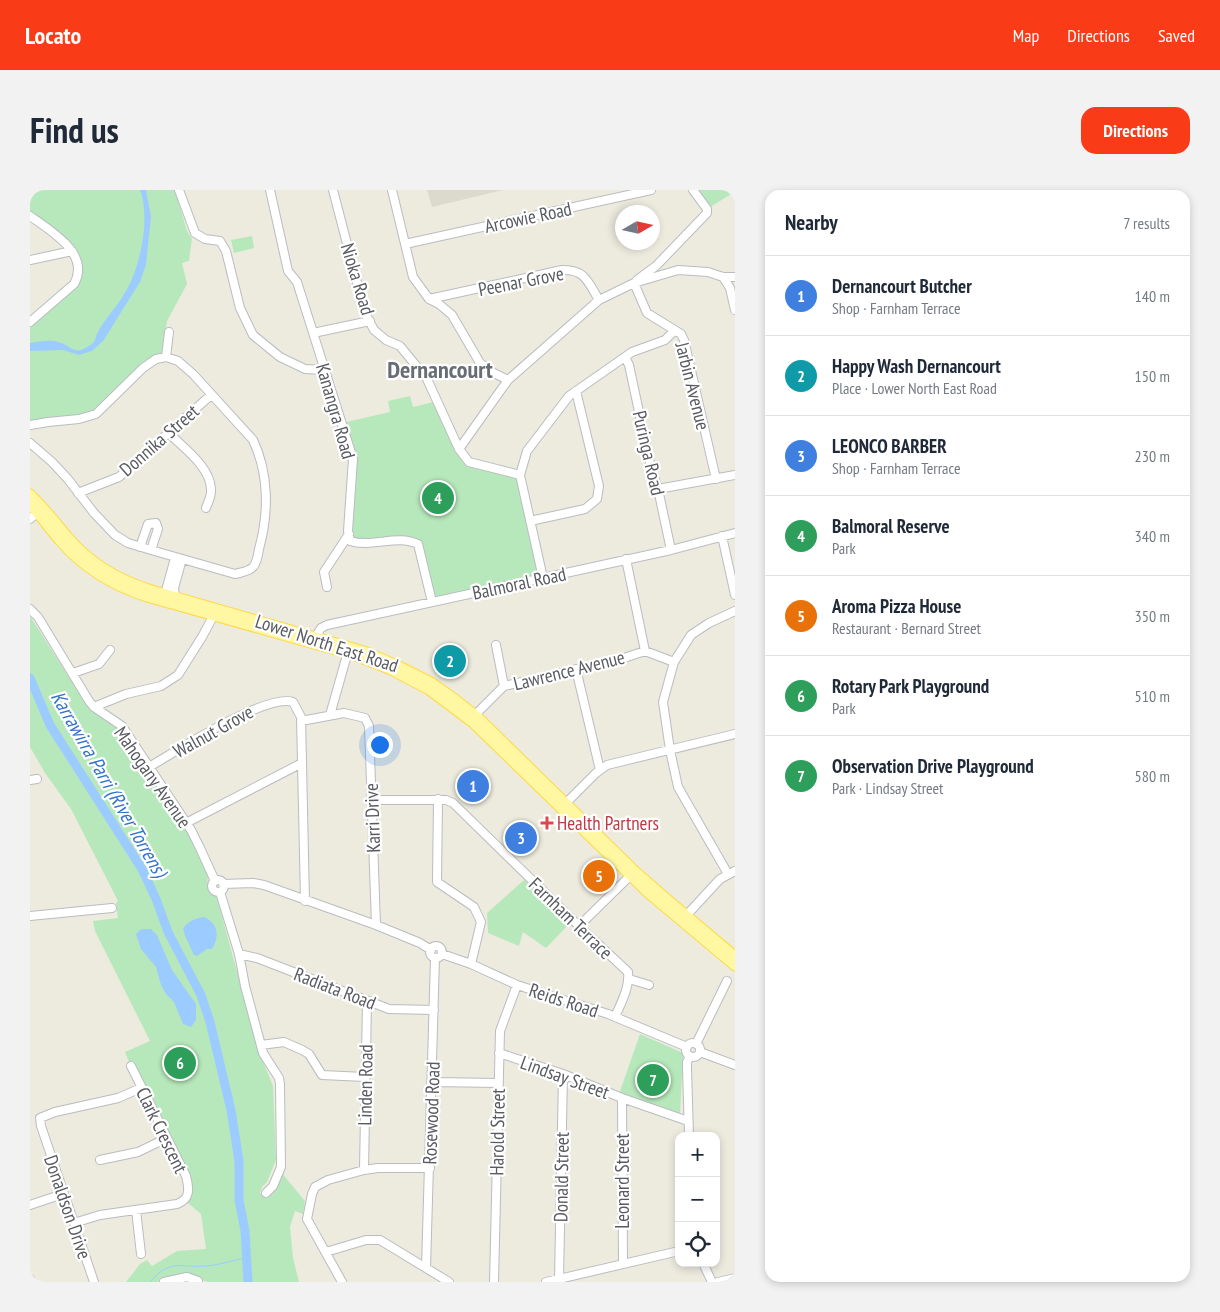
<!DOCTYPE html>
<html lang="en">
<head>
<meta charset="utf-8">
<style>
  :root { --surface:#fff; --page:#f2f2f3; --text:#1f2937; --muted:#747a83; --line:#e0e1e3; --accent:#fa3b17 }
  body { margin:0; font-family:"PT Sans Narrow",sans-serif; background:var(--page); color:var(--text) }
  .controls { position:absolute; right:15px; bottom:15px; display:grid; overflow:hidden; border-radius:10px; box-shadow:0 2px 8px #0003 }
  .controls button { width:45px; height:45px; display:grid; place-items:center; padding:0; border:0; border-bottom:1px solid var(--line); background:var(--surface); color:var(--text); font:25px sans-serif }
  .compass { position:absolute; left:585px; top:15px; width:45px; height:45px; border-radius:50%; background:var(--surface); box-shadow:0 2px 8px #0003; rotate:81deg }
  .you { position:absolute; left:349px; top:554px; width:18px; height:18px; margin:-12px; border:4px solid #fff; border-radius:50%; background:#1a73e8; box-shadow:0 0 0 8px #1a73e833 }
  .badge { display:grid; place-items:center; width:32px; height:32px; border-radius:50%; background:var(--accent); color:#fff; font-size:16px; font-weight:700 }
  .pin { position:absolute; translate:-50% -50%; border:2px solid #fff; box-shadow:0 1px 5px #0006 }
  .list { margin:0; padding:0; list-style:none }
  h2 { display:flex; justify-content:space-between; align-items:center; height:65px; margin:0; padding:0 20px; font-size:21px }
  h2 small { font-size:16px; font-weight:400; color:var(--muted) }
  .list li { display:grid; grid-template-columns:32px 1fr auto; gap:15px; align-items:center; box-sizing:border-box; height:80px; padding:0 20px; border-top:1px solid var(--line) }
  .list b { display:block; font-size:19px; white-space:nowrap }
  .list p { margin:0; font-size:16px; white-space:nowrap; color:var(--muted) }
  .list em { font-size:16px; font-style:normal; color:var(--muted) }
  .icon { flex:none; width:28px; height:28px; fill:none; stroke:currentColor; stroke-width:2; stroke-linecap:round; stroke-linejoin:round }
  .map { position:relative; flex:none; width:705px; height:1092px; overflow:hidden; border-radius:15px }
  header { display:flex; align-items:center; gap:30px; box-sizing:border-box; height:70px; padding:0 25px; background:var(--accent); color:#fff }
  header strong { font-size:24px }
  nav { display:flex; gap:28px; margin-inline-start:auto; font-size:18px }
  .intro { display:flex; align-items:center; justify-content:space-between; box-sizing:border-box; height:120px; padding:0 30px }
  h1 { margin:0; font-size:35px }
  .button { padding:12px 22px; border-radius:15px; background:var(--accent); color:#fff; font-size:18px; font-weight:700 }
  main { display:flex; gap:30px; padding:0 30px }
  aside { flex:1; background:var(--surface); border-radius:15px; box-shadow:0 2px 8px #0003 }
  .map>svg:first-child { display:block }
  .education { fill:#dcdacd }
  .green { fill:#b7e8bb }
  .water { fill:#9cccff }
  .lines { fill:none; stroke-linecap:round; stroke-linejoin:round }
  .stream { stroke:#9cccff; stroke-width:1 }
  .river { stroke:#9cccff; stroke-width:9 }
  .minor-casing { stroke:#babcc2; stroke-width:10 }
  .major-casing { stroke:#ffd945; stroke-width:11 }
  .minor { stroke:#fff; stroke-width:8 }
  .major { stroke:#fff7a1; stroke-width:9 }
  .health-dot { fill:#e0444e; stroke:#fff; stroke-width:2 }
  .labels { text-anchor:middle; stroke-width:4.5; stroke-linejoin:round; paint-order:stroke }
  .street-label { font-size:19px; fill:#585b61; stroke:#fff }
  .health-label { font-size:19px; fill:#be3a42; stroke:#fff; text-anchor:start }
  .water-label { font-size:20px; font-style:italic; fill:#3473cd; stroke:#fff }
  .district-label { font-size:24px; font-weight:bold; fill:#686d74; stroke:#fff }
</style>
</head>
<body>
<header>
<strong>Locato</strong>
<nav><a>Map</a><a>Directions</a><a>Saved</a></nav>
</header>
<div class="intro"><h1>Find us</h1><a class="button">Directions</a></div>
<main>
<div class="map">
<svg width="705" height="1092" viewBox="0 0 705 1092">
  <rect width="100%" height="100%" fill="#edebde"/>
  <path class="education" d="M 397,0 L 473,0 L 402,17 Z"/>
  <path class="green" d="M 0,0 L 145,0 L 157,41 L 162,49 L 159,71 L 152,73 L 157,94 L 137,131 L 132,164 L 65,221 L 47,225 L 0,231 L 0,137 L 47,97 C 51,90 51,86 51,78 C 49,51 20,37 0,23 Z
    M 663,0 L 705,0 L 705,7 L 701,4 L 677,19 Z
    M 222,46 L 224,58 L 204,63 L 201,50 Z
    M 380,206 L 383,217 L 407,211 L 439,272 L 490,285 L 513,388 L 402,412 L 388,354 L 320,351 L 323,269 L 312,233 L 360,222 L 358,211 Z
    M 0,426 L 59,519 L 89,540 L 158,643 L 178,686 C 176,700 179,699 187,708 L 229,862 L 243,896 L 246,970 L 237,992 L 232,997 L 230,1003 L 235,1006 L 243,1004 L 251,982 L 275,1011 L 273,1024 L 265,1021 L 260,1037 L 263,1068 L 269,1092 L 178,1092 L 153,1084 L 139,1086 L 127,1092 L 96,1092 L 110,1074 L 117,1070 L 122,1076 L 147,1061 L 176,1059 L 171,1024 L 158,1013 C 164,1001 161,994 157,982 L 104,874 L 99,872 L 95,862 L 120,851 L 65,741 L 63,731 L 88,728 L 86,713 L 88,711 L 41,619 L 15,583 L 0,557 Z
    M 494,690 L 541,732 L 516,758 L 493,742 L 489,756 L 458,743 L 457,723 Z
    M 610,844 L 653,863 L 650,925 L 589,904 Z"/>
  <path class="water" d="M 110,0 L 116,0 L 121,27 L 116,75 L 110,92 L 73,151 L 62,161 L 49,165 L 33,160 L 0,161 L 0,153 C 8,152 17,150 24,151 C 44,154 42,170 64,152 C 69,134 84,121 93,106 C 110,80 121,29 110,0 Z
    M 174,727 C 188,733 190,746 182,759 L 177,759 L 167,766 L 164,765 L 155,746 L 153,738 C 159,731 165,728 174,727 Z
    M 114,739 L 121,739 L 127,745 L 142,780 L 166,814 L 166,830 L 161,837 L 153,834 L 144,812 L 136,804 L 131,795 L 126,777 L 111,759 L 106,744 L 110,740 Z"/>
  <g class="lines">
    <path class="stream" d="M 120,1092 C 141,1068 149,1078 177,1076 C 190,1075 203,1070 216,1068"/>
    <path class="river" d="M 0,488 L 20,535 L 112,679 L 126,709 L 138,742 L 171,805 L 180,832 L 201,920 L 209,971 L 209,1010 L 215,1041 L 218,1092"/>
    <g class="minor-casing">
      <path id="minor" d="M 149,0 L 165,43 L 175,49 L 190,51 L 196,61 L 210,118 L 223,145 L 250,167 L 275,179 L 295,180
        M 240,0 L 258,81 L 267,92 L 323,269 L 318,341 L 320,351 C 342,358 367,344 388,354 L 402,412
        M 303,0 L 335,123 L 344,140 L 356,150 L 370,156 L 397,189 L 429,259 L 439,272 L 490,285
        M 362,0 L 383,87 L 399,109 L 409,114 L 422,125 L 450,173 L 462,182 L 478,190
        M 0,26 C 21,41 61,64 44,94 L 0,132
        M 375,54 L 621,0
        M 0,70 L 42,61
        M 693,87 L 700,98 L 705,120
        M 607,90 L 626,76 L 677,23 L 677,19 L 663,0
        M 604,93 L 617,123 L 651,144 L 654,150 L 686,289
        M 399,109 L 532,80 C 555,79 558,92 569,110
        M 283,143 L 340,131
        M 136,167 L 139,142
        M 595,167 L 599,175 L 621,278 L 628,299 L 641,360
        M 0,235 L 18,232 L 49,229 L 66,224 L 113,178 L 126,169 L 136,167 L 148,171 L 163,184 L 223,250 C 239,284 239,323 229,359 C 228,365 227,373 223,377 C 218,382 212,382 205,384 L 121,360 L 98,353 L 85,345 L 64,323 L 37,288 L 22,272 L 0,253
        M 139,243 C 153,258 180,276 181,299 C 182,305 178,312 176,318
        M 429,259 L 478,190 L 569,110 L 604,93 L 648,80 L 678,82 L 693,87 L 705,87
        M 628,299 L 705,285
        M 48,303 L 89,287 L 181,205
        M 0,329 L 12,319
        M 500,331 L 555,319 L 567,309 L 569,296 L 546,201
        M 692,346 L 705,405
        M 110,357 L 118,334 L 126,333 L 128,339 L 121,360
        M 596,369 L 615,461 L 644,472
        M 513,388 L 490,285 L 497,261 L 539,206 L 602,162 L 635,150 L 644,141
        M 297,397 L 294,382 L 319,344
        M 145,407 L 144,398 L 152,369
        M 137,408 L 135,404 L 145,368
        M 0,419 L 8,427 L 59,511 L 64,517 L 92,536 L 161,640 L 170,658 L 185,691
        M 283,451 L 291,438 L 297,435 L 641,360 L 705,343
        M 466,455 L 474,496
        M 546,479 L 570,580
        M 43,483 L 69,474 L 80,460
        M 64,517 L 96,504 L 131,496 L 148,485 L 172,447 L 186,421
        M 300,525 L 319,458
        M 445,525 L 474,496 L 588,470 L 615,461
        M 271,531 L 314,523 L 335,528 L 339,536 L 346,735
        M 119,577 C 145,562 236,503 263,512 L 271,527 L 275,711
        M 0,590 L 7,589
        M 408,609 L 407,692 L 444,717 L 451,732 L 441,774
        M 342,610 L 416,610 L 423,613 L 549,736 L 598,782 C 600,797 591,813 585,827
        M 532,617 L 566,583 L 577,575 L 705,544
        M 156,633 L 272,573
        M 698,684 L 648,597 L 640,560 L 633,512 L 644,472 L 661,445 L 679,433 L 705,421
        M182 696a6 6 0 1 1 12 0a6 6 0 1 1-12 0Z
        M 193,694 L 223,693 L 234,695 L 346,735 L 390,753 L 401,760
        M 190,702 L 209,764 L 215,796 L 233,863 L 249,888 L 250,894 L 251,977 L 243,996 L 236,1003
        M 0,726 L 82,718
        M 654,728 L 690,689 L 705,681
        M 549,736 L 603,683
        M400 762a6 6 0 1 1 12 0a6 6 0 1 1-12 0Z
        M 209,764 L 227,768 L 359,819 L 404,820
        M 412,764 L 441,774 L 487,795 L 578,824 L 657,857
        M 599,789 L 619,795
        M656 860a7 7 0 1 1 14 0a7 7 0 1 1-14 0Z
        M 666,854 L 697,791
        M 231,855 L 254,852 L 272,860 L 279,864 L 292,885 L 335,887
        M 670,862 L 705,875
        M 469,863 L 533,884 L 592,908 L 658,931
        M 403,892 L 469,893
        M 592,908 L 593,1074
        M 659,946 L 657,878 L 657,872 L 660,866
        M 70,970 L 108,962 L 137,948
        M 334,980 L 337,811
        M 0,1015 L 33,1004
        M 106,1020 L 111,1064
        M 44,1033 L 70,1025 L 147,1014 C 161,1009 159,998 156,986 L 101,876
        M 296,1062 L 336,1050 L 350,1050 L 419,1092
        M 673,1073 L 682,1092
        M 396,1078 L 405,768
        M 0,1089 L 1,1092
        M 529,1090 L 533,884
        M 64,1092 L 11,936 L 10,928 L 25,922 L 88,908 L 111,898
        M 134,1092 L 157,1087 L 168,1091
        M 312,1092 L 277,1029 L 282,1004 L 285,997 L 298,990 L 334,980 L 348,978 L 400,978
        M 464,1092 L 470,841 L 487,795
        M 516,1092 L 649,1061
        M 688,1092 L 705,1088"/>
    </g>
    <g class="major-casing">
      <path id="major" d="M 0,304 C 14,317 26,333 38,347 C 60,373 89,390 122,400 L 334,461 L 367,475 L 401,492 L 425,509 L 449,528 L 605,681 L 637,709 L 705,766
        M 0,315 C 11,326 19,339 30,351 C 53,378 83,396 117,407 L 323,465 L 359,479 L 399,500 L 443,533 L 618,703 L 705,776"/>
    </g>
    <use href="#minor" class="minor"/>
    <use href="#major" class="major"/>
  </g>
  <path class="health-dot" d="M514.5 625.5h5v5h5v5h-5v5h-5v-5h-5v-5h5z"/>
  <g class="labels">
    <g class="street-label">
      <text transform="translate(498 27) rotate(-12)" y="7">Arcowie Road</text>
      <text transform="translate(328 89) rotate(73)" y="7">Nioka Road</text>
      <text transform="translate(491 91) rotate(-11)" y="7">Peenar Grove</text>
      <text transform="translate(663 196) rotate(76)" y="7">Jarbin Avenue</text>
      <text transform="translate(306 221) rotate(74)" y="7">Kanangra Road</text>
      <text transform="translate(129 250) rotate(-41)" y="7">Donnika Street</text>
      <text transform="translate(619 263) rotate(77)" y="7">Puringa Road</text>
      <text transform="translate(489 393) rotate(-12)" y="7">Balmoral Road</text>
      <text transform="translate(297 453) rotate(18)" y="7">Lower North East Road</text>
      <text transform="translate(539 480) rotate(-14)" y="7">Lawrence Avenue</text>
      <text transform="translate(183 541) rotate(-29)" y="7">Walnut Grove</text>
      <text transform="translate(123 587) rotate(55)" y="7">Mahogany Avenue</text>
      <text transform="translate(342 628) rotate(-92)" y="7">Karri Drive</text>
      <text transform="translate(541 728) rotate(44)" y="7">Farnham Terrace</text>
      <text transform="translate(305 798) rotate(21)" y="7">Radiata Road</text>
      <text transform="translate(534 810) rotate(18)" y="7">Reids Road</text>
      <text transform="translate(535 887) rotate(20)" y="7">Lindsay Street</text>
      <text transform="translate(335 895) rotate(-89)" y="7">Linden Road</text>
      <text transform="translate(401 923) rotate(-88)" y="7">Rosewood Road</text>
      <text transform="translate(132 940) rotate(64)" y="7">Clark Crescent</text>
      <text transform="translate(467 942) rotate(-89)" y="7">Harold Street</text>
      <text transform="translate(531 987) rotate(-89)" y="7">Donald Street</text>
      <text transform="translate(592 991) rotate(-90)" y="7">Leonard Street</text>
      <text transform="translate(38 1017) rotate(71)" y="7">Donaldson Drive</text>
    </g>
    <g class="health-label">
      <text x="527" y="640">Health Partners</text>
    </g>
    <g class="water-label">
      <text transform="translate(79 594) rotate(60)" y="7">Karrawirra Parri (River Torrens)</text>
    </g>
    <g class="district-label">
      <text x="410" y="188">Dernancourt</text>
    </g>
  </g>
</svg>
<div class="controls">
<button>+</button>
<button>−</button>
<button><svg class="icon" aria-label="locate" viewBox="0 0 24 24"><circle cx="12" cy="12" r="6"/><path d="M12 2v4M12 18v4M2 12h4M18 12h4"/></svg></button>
</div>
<svg class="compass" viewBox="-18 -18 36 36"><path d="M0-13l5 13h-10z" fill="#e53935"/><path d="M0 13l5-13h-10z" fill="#747a83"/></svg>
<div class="you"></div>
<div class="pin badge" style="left:443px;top:596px;background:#3f7fe0">1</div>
<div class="pin badge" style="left:420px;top:471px;background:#0f9aa8">2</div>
<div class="pin badge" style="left:491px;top:648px;background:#3f7fe0">3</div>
<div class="pin badge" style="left:408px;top:308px;background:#2e9e5b">4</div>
<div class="pin badge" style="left:569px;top:686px;background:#e8710a">5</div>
<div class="pin badge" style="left:150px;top:873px;background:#2e9e5b">6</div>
<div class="pin badge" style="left:623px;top:890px;background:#2e9e5b">7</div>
</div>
<aside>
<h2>Nearby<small>7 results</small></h2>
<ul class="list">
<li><span class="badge" style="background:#3f7fe0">1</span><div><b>Dernancourt Butcher</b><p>Shop · Farnham Terrace</p></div><em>140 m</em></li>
<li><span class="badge" style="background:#0f9aa8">2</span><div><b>Happy Wash Dernancourt</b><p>Place · Lower North East Road</p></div><em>150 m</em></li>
<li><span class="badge" style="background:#3f7fe0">3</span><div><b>LEONCO BARBER</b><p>Shop · Farnham Terrace</p></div><em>230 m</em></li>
<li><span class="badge" style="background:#2e9e5b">4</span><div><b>Balmoral Reserve</b><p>Park</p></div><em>340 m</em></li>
<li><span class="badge" style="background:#e8710a">5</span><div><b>Aroma Pizza House</b><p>Restaurant · Bernard Street</p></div><em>350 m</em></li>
<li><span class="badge" style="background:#2e9e5b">6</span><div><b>Rotary Park Playground</b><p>Park</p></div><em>510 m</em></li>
<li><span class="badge" style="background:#2e9e5b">7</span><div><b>Observation Drive Playground</b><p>Park · Lindsay Street</p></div><em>580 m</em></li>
</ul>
</aside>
</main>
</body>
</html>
